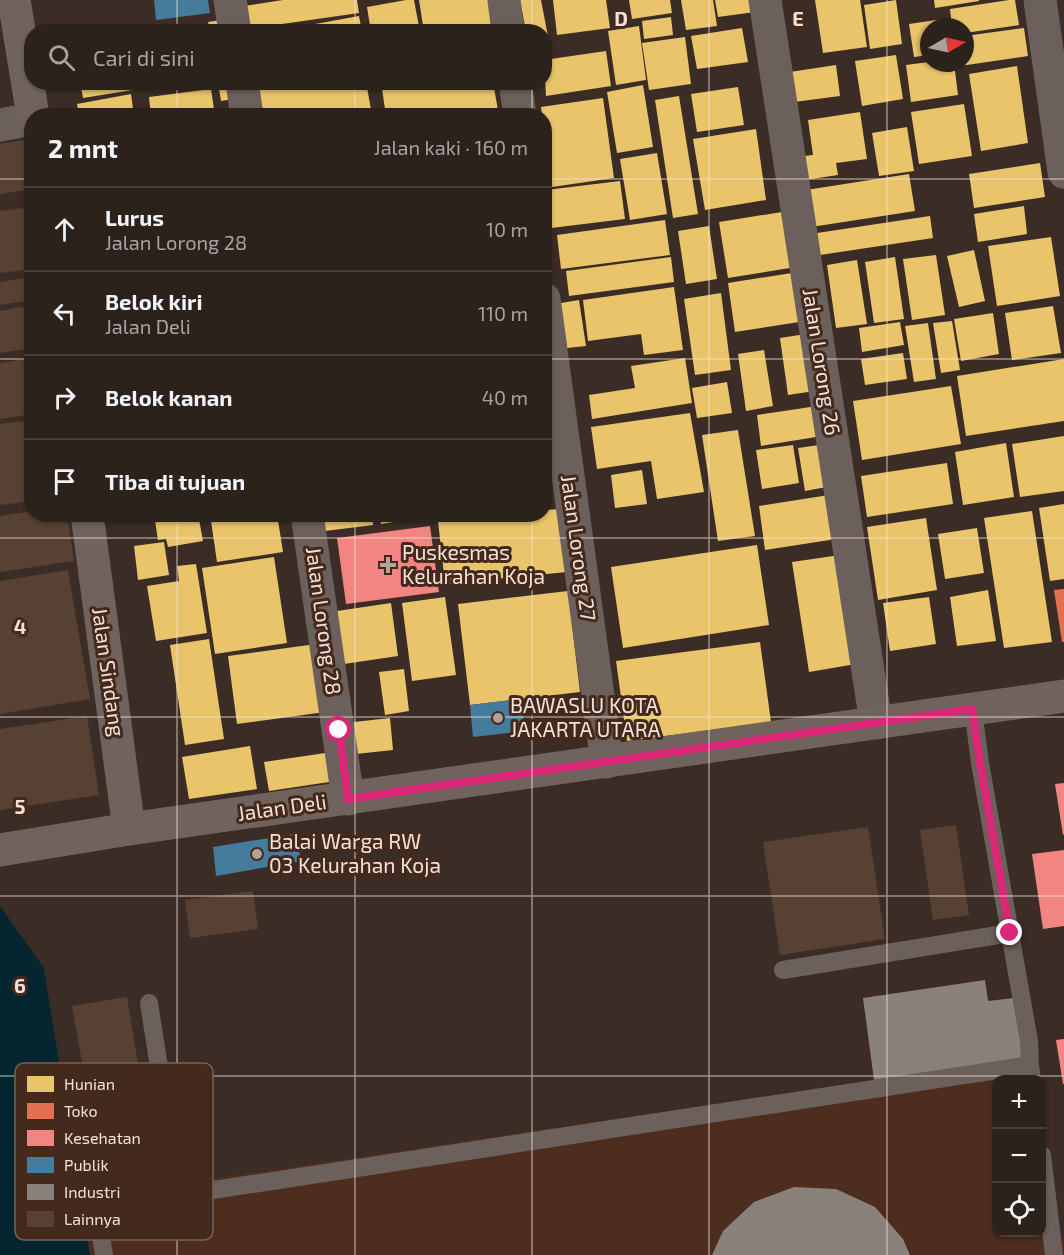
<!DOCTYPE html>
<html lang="id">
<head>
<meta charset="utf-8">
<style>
  :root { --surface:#2c221c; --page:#382f29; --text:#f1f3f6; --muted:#a6a4a3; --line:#483f3b }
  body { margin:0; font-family:"Exo 2",sans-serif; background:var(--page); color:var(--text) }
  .controls { position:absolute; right:18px; bottom:18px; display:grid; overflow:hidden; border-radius:12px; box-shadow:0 2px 4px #0004 }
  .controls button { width:54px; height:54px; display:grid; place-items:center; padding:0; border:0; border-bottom:2px solid var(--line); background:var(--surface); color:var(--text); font:30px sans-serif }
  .compass { position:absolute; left:920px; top:18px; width:54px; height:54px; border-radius:50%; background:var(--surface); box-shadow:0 2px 4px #0004; rotate:81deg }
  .stop { position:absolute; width:18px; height:18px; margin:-14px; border:4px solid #db2777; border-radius:50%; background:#fff }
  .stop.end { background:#db2777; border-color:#fff; box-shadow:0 2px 6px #0008 }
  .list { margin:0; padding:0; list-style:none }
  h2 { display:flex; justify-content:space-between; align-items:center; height:78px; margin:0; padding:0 24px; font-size:26px }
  h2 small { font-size:20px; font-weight:400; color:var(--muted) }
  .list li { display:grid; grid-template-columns:39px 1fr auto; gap:18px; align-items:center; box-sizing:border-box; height:84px; padding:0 24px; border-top:2px solid var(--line) }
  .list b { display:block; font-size:22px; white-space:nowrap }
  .list p { margin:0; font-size:20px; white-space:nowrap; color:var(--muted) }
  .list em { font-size:20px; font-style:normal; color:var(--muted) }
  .icon { flex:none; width:33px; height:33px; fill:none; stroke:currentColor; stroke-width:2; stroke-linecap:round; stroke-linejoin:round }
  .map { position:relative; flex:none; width:1064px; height:1255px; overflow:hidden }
  .search { position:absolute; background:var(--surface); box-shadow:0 2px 4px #0004; left:24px; top:24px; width:528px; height:66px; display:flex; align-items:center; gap:15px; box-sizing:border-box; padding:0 21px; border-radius:24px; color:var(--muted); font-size:22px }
  .panel { position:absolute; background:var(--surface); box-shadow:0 2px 4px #0004; left:24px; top:108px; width:528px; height:414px; border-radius:24px }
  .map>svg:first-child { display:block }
  .built { fill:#4c2d1e }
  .water { fill:#052630 }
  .homes { fill:#e9c46a }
  .shops { fill:#e76f51 }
  .health { fill:#f28482 }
  .public { fill:#457b9d }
  .industry { fill:#8a817c }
  .building { fill:#564134 }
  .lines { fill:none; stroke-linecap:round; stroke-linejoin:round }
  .lane { stroke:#6b605b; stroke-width:18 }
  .street { stroke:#6b605b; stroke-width:33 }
  .secondary { stroke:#70635d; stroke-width:33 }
  .route { stroke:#db2777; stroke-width:8 }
  .grid { fill:none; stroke:#f3e1d9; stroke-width:1.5; stroke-opacity:0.55 }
  .poi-dot { fill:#b3a29a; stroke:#442a1c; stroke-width:2 }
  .labels { text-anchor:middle; stroke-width:6; stroke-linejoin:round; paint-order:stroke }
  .street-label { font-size:21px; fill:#f3e1d9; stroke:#442a1c }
  .poi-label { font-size:21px; fill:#f3e1d9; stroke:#442a1c; text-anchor:start }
  .key { fill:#442a1c; stroke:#796155; stroke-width:1.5 }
  .key-label { font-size:16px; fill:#f3e1d9 }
  .grid-label { font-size:20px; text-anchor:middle; font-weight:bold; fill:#f3e1d9; stroke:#442a1c; stroke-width:6; stroke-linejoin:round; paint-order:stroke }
</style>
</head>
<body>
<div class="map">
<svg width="1064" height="1255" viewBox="0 0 1064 1255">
  <rect width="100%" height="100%" fill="#3b2d25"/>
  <path class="built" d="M 1023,1058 L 1027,1079 L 996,1080 L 996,1232 L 1042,1232 L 1042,1163 L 1055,1238 L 1064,1237 L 1064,1255 L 90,1255 L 82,1198 Z"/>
  <path class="water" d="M 0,906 L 44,968 L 90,1255 L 0,1255 Z"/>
  <path class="homes" d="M 283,0 L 357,0 L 359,13 L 247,29 L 244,6 Z
    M 406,0 L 414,0 L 420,32 L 371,32 L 367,7 Z
    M 419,0 L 491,0 L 495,30 L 424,32 Z
    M 520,0 L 541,0 L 550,47 L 544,48 L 544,32 L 526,32 Z
    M 553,0 L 606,0 L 610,28 L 557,35 Z
    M 629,0 L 670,0 L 672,13 L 632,19 Z
    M 681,0 L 713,0 L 717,26 L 686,30 Z
    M 715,0 L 753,0 L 755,12 L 718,17 Z
    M 815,0 L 860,0 L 867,47 L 823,53 Z
    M 896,0 L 902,44 L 870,49 L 864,5 Z
    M 934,0 L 979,0 L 979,1 L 935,8 Z
    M 1009,0 L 1015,0 L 1019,25 L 965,33 L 965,27 L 952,27 L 950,9 Z
    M 359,16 L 362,32 L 282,32 L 282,30 Z
    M 671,17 L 673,35 L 644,39 L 642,21 Z
    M 227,19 L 229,32 L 210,32 L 208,22 Z
    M 943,19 L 944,27 L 929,27 L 929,55 L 914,57 L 909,24 Z
    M 200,26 L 201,32 L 172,32 L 172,30 Z
    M 639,26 L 646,80 L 616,85 L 608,31 Z
    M 742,28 L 748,62 L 697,69 L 691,36 Z
    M 1024,28 L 1028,56 L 960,66 L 959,63 L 965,63 L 965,36 Z
    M 685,37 L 691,84 L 649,90 L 642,43 Z
    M 606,51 L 611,86 L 546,96 L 544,60 Z
    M 896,55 L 903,99 L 862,106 L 855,61 Z
    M 929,62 L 954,63 L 958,95 L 911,102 L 906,65 Z
    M 836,65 L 840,96 L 794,102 L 790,72 Z
    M 1017,66 L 1028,143 L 981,151 L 969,74 Z
    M 80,82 L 144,82 L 145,88 L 83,98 Z
    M 149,82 L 188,82 L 188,84 L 150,89 Z
    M 218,82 L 236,82 L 239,98 L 221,101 Z
    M 256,82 L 366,82 L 372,115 L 261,116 Z
    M 381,82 L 493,82 L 499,116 L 386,116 Z
    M 643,85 L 653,147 L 617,153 L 607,92 Z
    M 738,87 L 744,125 L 697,132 L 691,94 Z
    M 211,89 L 215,116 L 151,116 L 149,97 Z
    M 131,94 L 134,116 L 79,116 L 77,104 Z
    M 679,96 L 698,214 L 673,218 L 655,100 Z
    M 603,98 L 614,178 L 552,187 L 544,136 L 544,116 L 542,116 L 541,107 Z
    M 964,104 L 972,156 L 919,164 L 911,112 Z
    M 860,112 L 867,159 L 836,163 L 838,175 L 798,181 L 795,157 L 813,155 L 808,120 Z
    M 907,127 L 914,171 L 879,176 L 872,133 Z
    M 756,129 L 766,200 L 705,210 L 693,139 Z
    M 657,153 L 667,214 L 630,220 L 620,159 Z
    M 1040,163 L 1045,197 L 974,208 L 969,174 Z
    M 909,174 L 915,211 L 811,227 L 806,190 Z
    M 620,181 L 625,219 L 551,228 L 546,190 Z
    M 1024,206 L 1027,234 L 978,242 L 974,214 Z
    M 788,211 L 796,267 L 728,278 L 719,222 Z
    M 930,216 L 933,238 L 820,255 L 817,233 Z
    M 665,220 L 670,255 L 561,269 L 557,235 Z
    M 709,226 L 717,279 L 686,284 L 678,231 Z
    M 1051,237 L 1060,296 L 997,306 L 988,246 Z
    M 974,250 L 985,301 L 959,307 L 947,256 Z
    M 936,255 L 945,315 L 912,320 L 903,259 Z
    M 671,257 L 674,282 L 569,296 L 566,271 Z
    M 895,257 L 904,319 L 874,323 L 865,262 Z
    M 857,260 L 867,324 L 836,328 L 827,265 Z
    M 798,272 L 806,321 L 735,332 L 728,283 Z
    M 674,287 L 683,350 L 644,355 L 641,334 L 588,341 L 583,300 Z
    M 721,293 L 731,370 L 695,375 L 684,299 Z
    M 579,300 L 586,346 L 567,348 L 561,303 Z
    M 1053,306 L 1061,353 L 1012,360 L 1005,313 Z
    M 993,313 L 999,354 L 961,361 L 954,319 Z
    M 952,321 L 960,370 L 941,373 L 933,323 Z
    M 900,322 L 904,345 L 862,352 L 859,328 Z
    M 928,323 L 936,379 L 914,382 L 905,326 Z
    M 812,333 L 821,390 L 788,395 L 780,338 Z
    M 764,350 L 773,406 L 746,411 L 738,354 Z
    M 903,353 L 907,379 L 865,385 L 861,359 Z
    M 685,358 L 692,403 L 592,419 L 589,395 L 635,388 L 631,366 Z
    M 1064,359 L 1064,421 L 966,436 L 957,376 Z
    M 727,382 L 732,413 L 697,418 L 692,388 Z
    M 951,386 L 961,444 L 862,460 L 853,401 Z
    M 817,406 L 822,436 L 761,446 L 757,415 Z
    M 690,413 L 704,492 L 657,499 L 651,461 L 597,469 L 591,427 Z
    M 738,430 L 755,536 L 718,541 L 702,435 Z
    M 1064,436 L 1064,491 L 1020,497 L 1012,444 Z
    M 1006,443 L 1014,497 L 963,505 L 955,452 Z
    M 826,444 L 832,486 L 805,491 L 798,448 Z
    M 793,445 L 799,483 L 762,489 L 756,450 Z
    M 947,463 L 953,504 L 867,517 L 861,476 Z
    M 642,470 L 647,504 L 615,508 L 611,475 Z
    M 829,495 L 836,539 L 765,550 L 759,506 Z
    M 1064,504 L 1064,579 L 1050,581 L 1039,508 Z
    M 561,509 L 567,572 L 445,584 L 438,521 L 504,514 L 544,514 L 544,510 Z
    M 1032,511 L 1052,642 L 1004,648 L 984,518 Z
    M 154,514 L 198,514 L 203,541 L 168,547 L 166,539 L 158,540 Z
    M 210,514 L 277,514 L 283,552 L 217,562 Z
    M 315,514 L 372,514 L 373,525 L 317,532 Z
    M 380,514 L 423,514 L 424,517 L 381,524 Z
    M 926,518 L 937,590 L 878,600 L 867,527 Z
    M 977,528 L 984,573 L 945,579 L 938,534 Z
    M 164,542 L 169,575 L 138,580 L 134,546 Z
    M 757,545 L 769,625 L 623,648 L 611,567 Z
    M 840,555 L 856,664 L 809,672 L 792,562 Z
    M 274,557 L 287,643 L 215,654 L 202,568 Z
    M 196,564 L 207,633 L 156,641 L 147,586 L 179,581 L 177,566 Z
    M 988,590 L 996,641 L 957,646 L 950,597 Z
    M 568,591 L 580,692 L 470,705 L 458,604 Z
    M 445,597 L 456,675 L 412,681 L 402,603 Z
    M 929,597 L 936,644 L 890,651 L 883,603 Z
    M 391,603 L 398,656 L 344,664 L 337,611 Z
    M 209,639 L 224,739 L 185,745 L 170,645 Z
    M 760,642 L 771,722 L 627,741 L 616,661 Z
    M 316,644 L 325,712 L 237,724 L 228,656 Z
    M 404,669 L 409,711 L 385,715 L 379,672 Z
    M 390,718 L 393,750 L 356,754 L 354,722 Z
    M 250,746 L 257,789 L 189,799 L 182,757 Z
    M 332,752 L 336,781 L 269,791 L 264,762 Z"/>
  <path class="shops" d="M 1064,589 L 1064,642 L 1062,642 L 1054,590 Z"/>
  <path class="health" d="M 430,526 L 439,592 L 346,604 L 337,538 Z
    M 1064,783 L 1064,834 L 1063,835 L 1055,784 Z
    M 1064,850 L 1064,926 L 1043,929 L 1032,854 Z
    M 1064,1039 L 1064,1084 L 1063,1084 L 1056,1040 Z"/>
  <path class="public" d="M 154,0 L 208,0 L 210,13 L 156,20 Z
    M 521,699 L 525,731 L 473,737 L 470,705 Z
    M 294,834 L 302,861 L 216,876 L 213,847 Z"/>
  <path class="industry" d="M 985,980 L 988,1001 L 1014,998 L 1023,1058 L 874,1080 L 863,998 Z
    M 794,1187 L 836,1189 L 875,1207 L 903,1239 L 910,1255 L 712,1255 L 723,1231 L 754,1202 Z"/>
  <path class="building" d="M 24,140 L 32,189 L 0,194 L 0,144 Z
    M 32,207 L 32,269 L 0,273 L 0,211 Z
    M 32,277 L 32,300 L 0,305 L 0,282 Z
    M 32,305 L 32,348 L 0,353 L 0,311 Z
    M 32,358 L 32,414 L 0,419 L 0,363 Z
    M 32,420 L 32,501 L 0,505 L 0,424 Z
    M 32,511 L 32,514 L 67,514 L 74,561 L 0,572 L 0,516 Z
    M 68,570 L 90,699 L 0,714 L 0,581 Z
    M 87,716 L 99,795 L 0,810 L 0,729 Z
    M 956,825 L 969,915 L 933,920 L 920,830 Z
    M 868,827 L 885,939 L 780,955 L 763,842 Z
    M 253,891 L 258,929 L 190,938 L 185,900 Z
    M 127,997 L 141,1081 L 87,1090 L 72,1006 Z"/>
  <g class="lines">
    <path class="lane" d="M 973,709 L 980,763 L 1029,1041 L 1030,1065
      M 783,970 L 1010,933
      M 149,1003 L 179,1195
      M 1042,1155 L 1054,1255
      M 104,1255 L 101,1236 L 111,1214 L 135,1202 L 1030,1065 L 1032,1080"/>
    <path class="street" d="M 230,0 L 235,32
      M 504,0 L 508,32
      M 765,0 L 876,723
      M 1040,0 L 1064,172
      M 242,82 L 247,116
      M 515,82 L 520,116
      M 0,125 L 32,119
      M 544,299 L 607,762
      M 307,514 L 348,799"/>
    <path class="secondary" d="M 14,0 L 33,116
      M 87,514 L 129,829
      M 0,850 L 129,829 L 1064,696"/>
  </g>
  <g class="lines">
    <path class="route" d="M 339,730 L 348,799 L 972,709 L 980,763 L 1010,933"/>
  </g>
  <path class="grid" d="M 177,0 L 177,32M 355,0 L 355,32M 532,0 L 532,32M 709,0 L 709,1255M 887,0 L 887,1255M 177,82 L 177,116M 355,82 L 355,116M 532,82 L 532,116M 0,179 L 32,179M 544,179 L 1064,179M 0,359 L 32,359M 544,359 L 1064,359M 177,514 L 177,1255M 355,514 L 355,1255M 532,514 L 532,1255M 0,538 L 1064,538M 0,717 L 1064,717M 0,896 L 1064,896M 0,1076 L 1064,1076"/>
  <g class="poi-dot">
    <path d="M385 556h6v6h6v6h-6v6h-6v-6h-6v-6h6z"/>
    <circle cx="498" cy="718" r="6"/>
    <circle cx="257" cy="854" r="6"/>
  </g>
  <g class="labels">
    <g class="street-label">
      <text transform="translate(821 362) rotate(81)" y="7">Jalan Lorong 26</text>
      <text transform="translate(578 548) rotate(82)" y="7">Jalan Lorong 27</text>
      <text transform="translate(323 621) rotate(82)" y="7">Jalan Lorong 28</text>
      <text transform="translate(108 672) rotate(82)" y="7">Jalan Sindang</text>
      <text transform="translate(282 808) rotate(-8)" y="7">Jalan Deli</text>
    </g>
    <g class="poi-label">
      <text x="402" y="560">Puskesmas<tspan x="402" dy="24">Kelurahan Koja</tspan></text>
      <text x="510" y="713">BAWASLU KOTA<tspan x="510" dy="24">JAKARTA UTARA</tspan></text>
      <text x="269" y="849">Balai Warga RW<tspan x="269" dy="24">03 Kelurahan Koja</tspan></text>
    </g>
  </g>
  <rect x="15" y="1063" width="198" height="177" rx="9" class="key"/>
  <rect x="27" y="1076" width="27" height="16" fill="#e9c46a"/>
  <rect x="27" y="1103" width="27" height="16" fill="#e76f51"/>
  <rect x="27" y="1130" width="27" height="16" fill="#f28482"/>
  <rect x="27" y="1157" width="27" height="16" fill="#457b9d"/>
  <rect x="27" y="1184" width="27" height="16" fill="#8a817c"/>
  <rect x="27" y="1211" width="27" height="16" fill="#564134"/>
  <g class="key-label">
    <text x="64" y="1090">Hunian</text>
    <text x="64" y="1117">Toko</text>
    <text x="64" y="1144">Kesehatan</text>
    <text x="64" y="1171">Publik</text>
    <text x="64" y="1198">Industri</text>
    <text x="64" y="1225">Lainnya</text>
  </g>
  <g class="grid-label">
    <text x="621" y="26">D</text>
    <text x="798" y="26">E</text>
    <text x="20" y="634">4</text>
    <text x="20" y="814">5</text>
    <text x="20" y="993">6</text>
  </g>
</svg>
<div class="controls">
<button>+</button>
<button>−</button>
<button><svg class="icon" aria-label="locate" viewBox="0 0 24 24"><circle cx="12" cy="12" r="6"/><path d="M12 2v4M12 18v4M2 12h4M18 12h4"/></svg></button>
</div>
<svg class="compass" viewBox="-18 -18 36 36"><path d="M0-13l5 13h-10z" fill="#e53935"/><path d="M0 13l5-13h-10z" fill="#a6a4a3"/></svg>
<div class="stop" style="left:339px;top:730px"></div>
<div class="stop end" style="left:1010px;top:933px"></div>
<div class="search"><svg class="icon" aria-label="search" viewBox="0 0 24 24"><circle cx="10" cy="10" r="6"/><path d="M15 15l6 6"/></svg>Cari di sini</div>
<section class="panel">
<h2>2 mnt<small>Jalan kaki · 160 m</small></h2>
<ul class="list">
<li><svg class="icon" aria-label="ahead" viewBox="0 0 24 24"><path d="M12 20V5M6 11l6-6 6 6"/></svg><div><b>Lurus</b><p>Jalan Lorong 28</p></div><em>10 m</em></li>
<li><svg class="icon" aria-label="left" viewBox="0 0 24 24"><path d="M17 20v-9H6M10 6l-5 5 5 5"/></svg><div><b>Belok kiri</b><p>Jalan Deli</p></div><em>110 m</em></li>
<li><svg class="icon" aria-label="right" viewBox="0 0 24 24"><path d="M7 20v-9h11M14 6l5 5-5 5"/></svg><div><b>Belok kanan</b></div><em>40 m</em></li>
<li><svg class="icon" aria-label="arrive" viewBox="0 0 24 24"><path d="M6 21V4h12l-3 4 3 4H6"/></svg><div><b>Tiba di tujuan</b></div></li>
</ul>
</section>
</div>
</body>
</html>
